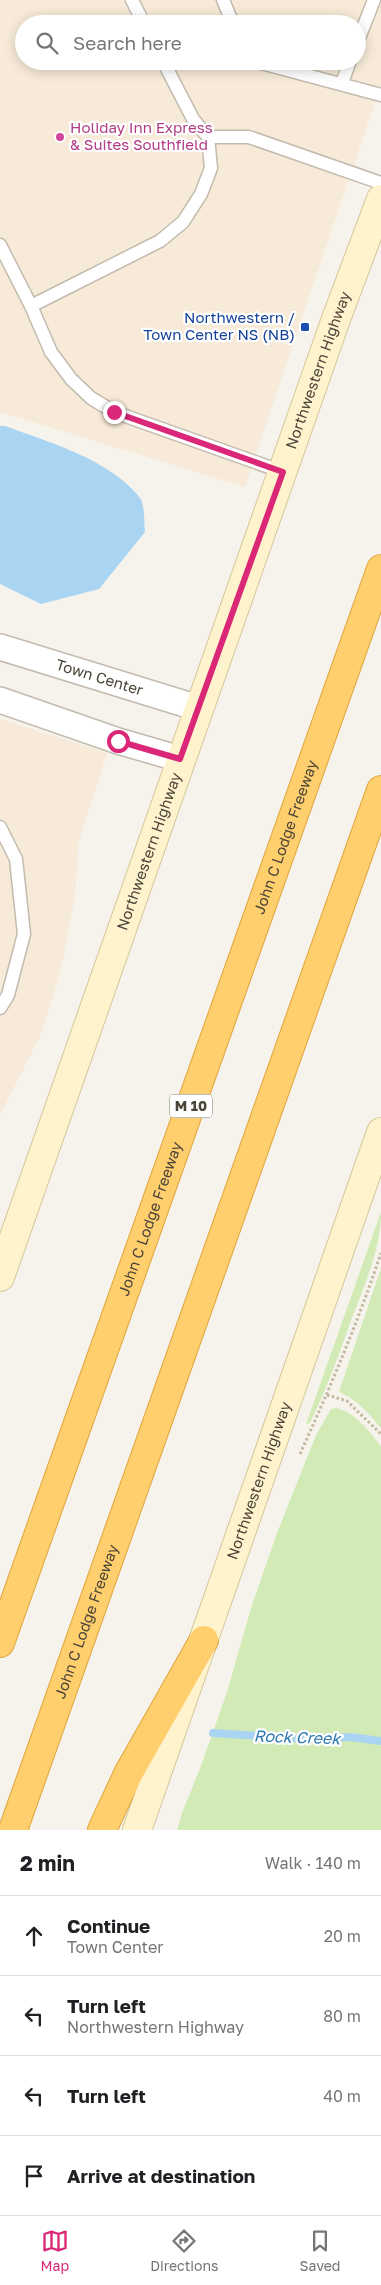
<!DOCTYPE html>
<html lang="en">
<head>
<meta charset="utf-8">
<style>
  :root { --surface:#fff; --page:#f6f6f6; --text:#202124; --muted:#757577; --line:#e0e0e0; --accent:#db2777 }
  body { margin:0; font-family:"Golos Text",sans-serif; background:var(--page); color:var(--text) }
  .stop { position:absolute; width:15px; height:15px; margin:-11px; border:4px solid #db2777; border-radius:50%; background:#fff }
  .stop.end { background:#db2777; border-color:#fff; box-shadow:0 1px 5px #0008 }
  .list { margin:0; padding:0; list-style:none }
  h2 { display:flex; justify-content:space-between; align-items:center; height:65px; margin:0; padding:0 20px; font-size:21px }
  h2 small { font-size:16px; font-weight:400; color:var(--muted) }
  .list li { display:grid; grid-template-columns:32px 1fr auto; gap:15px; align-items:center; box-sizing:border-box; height:80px; padding:0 20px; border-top:1px solid var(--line) }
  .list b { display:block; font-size:19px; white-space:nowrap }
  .list p { margin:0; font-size:16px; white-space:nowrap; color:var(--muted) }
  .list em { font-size:16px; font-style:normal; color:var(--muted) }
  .icon { flex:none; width:28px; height:28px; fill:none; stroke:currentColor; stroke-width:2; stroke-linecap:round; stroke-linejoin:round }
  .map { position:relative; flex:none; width:381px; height:1830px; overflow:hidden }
  .search { position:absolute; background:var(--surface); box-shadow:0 2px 12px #0003; left:15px; right:15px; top:15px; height:55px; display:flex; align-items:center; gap:12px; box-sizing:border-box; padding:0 18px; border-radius:28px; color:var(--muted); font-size:19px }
  .sheet { height:385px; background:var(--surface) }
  nav { display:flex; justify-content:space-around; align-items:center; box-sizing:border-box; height:70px; border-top:1px solid var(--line); background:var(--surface); font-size:14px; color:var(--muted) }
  nav a { display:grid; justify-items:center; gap:2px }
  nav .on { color:var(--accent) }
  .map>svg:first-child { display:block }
  .commercial { fill:#f7ead8; fill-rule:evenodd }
  .green { fill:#d2eab5 }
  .water { fill:#a9d4f2 }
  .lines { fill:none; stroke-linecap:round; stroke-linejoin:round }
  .stream { stroke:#a9d4f2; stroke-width:8 }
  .service-casing { stroke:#c2bbae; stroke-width:15 }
  .minor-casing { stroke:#c2bbae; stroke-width:28 }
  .secondary-casing { stroke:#d6c79b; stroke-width:30 }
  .motorway-casing { stroke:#e0a43c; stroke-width:30 }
  .path { stroke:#c4b79f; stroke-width:3; stroke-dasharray:2.5 2.5; stroke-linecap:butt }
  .service { stroke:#fff; stroke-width:12 }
  .minor { stroke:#fff; stroke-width:25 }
  .secondary { stroke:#fff3cd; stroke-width:28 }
  .motorway { stroke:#ffcf6e; stroke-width:28 }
  .route { stroke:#db2777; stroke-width:6 }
  .hotel-dot { fill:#d1479c; stroke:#fff; stroke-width:2 }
  .transit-dot { fill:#1a4fb4; stroke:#fff; stroke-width:2 }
  .labels { text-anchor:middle; stroke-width:4.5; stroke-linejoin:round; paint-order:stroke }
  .shield { fill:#fff; stroke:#817c74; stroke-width:1 }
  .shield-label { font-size:14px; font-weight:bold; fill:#4b4439 }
  .hotel-label { font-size:15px; fill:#b23c85; stroke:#fff; text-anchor:start }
  .transit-label { font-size:15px; fill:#164399; stroke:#fff; text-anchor:end }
  .street-label { font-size:15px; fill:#4b4439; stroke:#fff }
  .water-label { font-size:16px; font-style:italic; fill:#2e7ab2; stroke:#fff }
</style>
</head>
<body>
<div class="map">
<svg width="381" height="1830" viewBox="0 0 381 1830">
  <rect width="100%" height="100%" fill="#f6f3ec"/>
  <path class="commercial" d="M 0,0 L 381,0 L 381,84 L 245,487 L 0,412 ZM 24,24 L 357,24 L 357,61 L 24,61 Z
    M 0,719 L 107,753 L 79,841 L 75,896 L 61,969 L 41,1034 L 0,1115 Z"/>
  <path class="green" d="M 381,1212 C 381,1247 366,1282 353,1315 C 340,1352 327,1388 310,1423 L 306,1424 Z
    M 381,1268 L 381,1428 C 368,1413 358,1400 339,1392 Z
    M 336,1408 C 355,1412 369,1431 381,1446 L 381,1830 L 177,1830 L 182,1813 L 201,1766 L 227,1692 L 251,1608 L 277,1533 L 316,1435 L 331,1409 Z"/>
  <path class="water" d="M 0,426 L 5,426 C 49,442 111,460 140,498 C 145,505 144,523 145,532 L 99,589 L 41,604 L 0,584 Z"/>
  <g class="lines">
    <path class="stream" d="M 213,1733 L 306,1739 L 350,1737 L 381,1741"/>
    <g class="service-casing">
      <path id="service" d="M 132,0 L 144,24
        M 223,0 L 233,24
        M 357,43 L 374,0
        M 163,61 L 193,119 L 208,137 L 249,137 L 381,183
        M 254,61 L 381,95
        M 342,83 L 350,61
        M 0,245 L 31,306 L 51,352 L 71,379 L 91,398 L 114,412 L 283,472
        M 31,306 L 160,241 L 183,222 L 201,194 L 211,168 L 208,137
        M 0,827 L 16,859 L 24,934 L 8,995 L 0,1008"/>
    </g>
    <g class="minor-casing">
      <g id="minor">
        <path id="s1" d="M 0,647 L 198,708"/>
        <path d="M 0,700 L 118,741 L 180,759"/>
      </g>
    </g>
    <g class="secondary-casing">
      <g id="secondary">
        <path id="s2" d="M 0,1277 L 336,319 L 381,199"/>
        <path id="s3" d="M 137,1830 L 381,1132"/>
      </g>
    </g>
    <g class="motorway-casing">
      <g id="motorway">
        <path id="s4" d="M 0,1643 L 381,569"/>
        <path id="s5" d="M 13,1830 L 381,790"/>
        <path d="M 102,1830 L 128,1774 L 204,1640"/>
      </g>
    </g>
    <path class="path" d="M 327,1395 L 347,1401 L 381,1434
      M 300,1454 C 330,1388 358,1322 381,1253"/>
    <use href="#service" class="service"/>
    <use href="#minor" class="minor"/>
    <use href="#secondary" class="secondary"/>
    <use href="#motorway" class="motorway"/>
  </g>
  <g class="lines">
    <path class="route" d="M 114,412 L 283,472 L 180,759 L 118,741"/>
  </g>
  <circle class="hotel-dot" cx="60" cy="137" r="5"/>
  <rect class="transit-dot" x="300" y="322" width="10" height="10" rx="2.5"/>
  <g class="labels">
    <rect class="shield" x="170" y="1094.5" width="42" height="23" rx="4"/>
    <g class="shield-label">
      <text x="191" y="1111">M 10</text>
    </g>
    <g class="hotel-label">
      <text x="70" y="133">Holiday Inn Express<tspan x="70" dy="17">&amp; Suites Southfield</tspan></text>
    </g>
    <g class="transit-label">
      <text x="295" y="323">Northwestern /<tspan x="295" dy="17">Town Center NS (NB)</tspan></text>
    </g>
    <g class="street-label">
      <text dy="5" stroke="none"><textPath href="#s2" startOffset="961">Northwestern Highway</textPath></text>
      <text dy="5" stroke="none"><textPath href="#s1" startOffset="104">Town Center</textPath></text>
      <text dy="5" stroke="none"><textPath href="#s4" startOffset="855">John C Lodge Freeway</textPath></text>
      <text dy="5" stroke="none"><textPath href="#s2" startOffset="451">Northwestern Highway</textPath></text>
      <text dy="5" stroke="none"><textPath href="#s4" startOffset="450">John C Lodge Freeway</textPath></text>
      <text dy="5" stroke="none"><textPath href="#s3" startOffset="370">Northwestern Highway</textPath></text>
      <text dy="5" stroke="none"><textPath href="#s5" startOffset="221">John C Lodge Freeway</textPath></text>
    </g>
    <g class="water-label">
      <text transform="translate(297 1737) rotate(2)" y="6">Rock Creek</text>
    </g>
  </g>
</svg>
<div class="stop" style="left:118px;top:741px"></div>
<div class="stop end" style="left:114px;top:412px"></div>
<div class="search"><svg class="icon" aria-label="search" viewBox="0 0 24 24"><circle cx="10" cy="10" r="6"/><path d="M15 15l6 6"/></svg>Search here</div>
</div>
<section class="sheet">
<h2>2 min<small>Walk · 140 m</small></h2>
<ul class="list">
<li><svg class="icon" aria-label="ahead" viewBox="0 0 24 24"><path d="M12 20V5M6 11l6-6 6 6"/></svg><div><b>Continue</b><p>Town Center</p></div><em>20 m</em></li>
<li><svg class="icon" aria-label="left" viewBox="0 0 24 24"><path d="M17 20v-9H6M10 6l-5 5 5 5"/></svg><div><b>Turn left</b><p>Northwestern Highway</p></div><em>80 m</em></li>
<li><svg class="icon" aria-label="left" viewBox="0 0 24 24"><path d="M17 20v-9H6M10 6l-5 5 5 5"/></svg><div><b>Turn left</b></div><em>40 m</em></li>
<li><svg class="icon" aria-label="arrive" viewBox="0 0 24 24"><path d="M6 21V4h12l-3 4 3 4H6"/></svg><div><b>Arrive at destination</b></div></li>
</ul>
</section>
<nav>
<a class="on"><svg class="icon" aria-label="map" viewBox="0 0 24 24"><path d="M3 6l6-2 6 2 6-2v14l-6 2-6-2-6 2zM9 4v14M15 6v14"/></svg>Map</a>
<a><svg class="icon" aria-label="directions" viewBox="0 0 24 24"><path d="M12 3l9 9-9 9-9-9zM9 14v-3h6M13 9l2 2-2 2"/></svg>Directions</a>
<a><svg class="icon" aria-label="saved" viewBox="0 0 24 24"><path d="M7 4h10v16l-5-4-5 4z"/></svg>Saved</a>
</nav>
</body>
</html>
